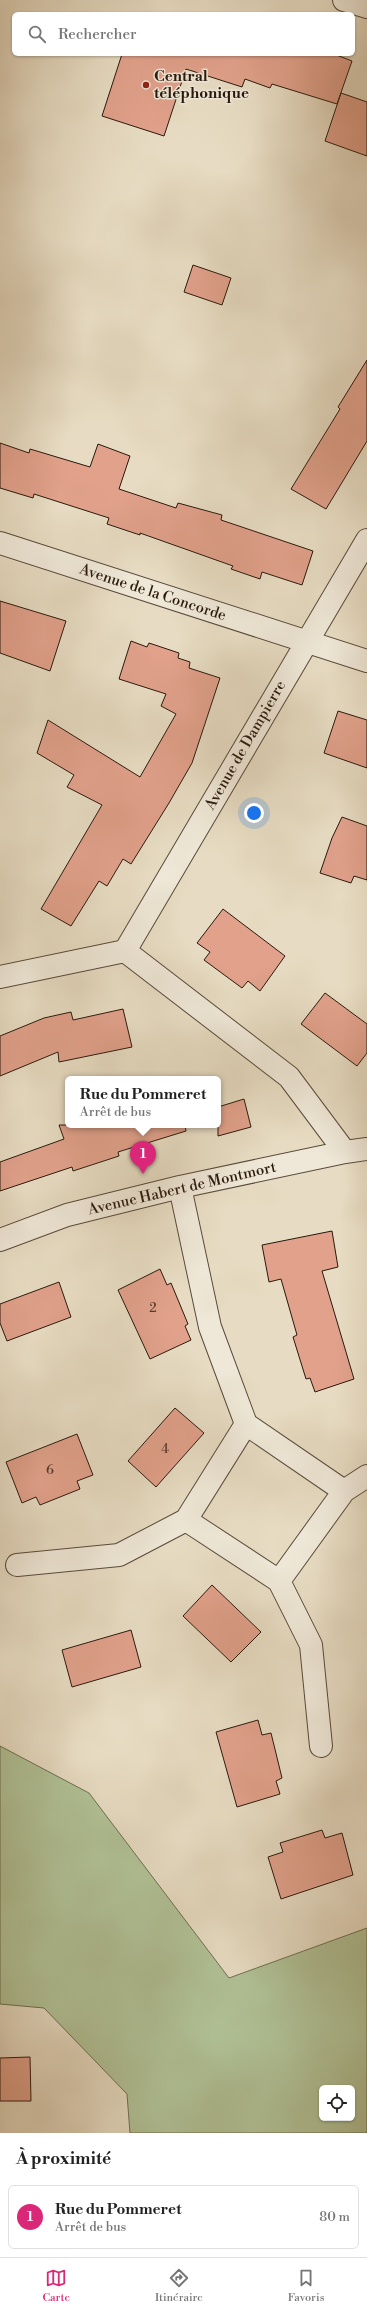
<!DOCTYPE html>
<html lang="fr">
<head>
<meta charset="utf-8">
<style>
  :root { --surface:#fff; --page:#f6f6f6; --text:#222; --muted:#767676; --line:#e0e0e0; --accent:#db2777 }
  body { margin:0; font-family:"Libre Bodoni",serif; background:var(--page); color:var(--text) }
  .controls { position:absolute; right:12px; bottom:12px; display:grid; overflow:hidden; border-radius:6px; box-shadow:0 1px 3px #0004 }
  .controls button { width:36px; height:36px; display:grid; place-items:center; padding:0; border:0; border-bottom:1px solid var(--line); background:var(--surface); color:var(--text); font:20px sans-serif }
  .you { position:absolute; left:254px; top:813px; width:14px; height:14px; margin:-10px; border:3px solid #fff; border-radius:50%; background:#1a73e8; box-shadow:0 0 0 6px #1a73e833 }
  .badge { display:grid; place-items:center; width:26px; height:26px; border-radius:50%; background:var(--accent); color:#fff; font-size:13px; font-weight:700 }
  .pin { position:absolute; translate:-50% -33px; filter:drop-shadow(0 1px 2px #0008) }
  .pin::after { content:''; position:absolute; top:21px; width:14px; height:12px; background:inherit; clip-path:polygon(0 0,100% 0,50% 100%) }
  .popup { position:absolute; left:65px; top:1076px; width:156px; height:52px; box-sizing:border-box; display:grid; place-content:center; border-radius:6px; background:var(--surface); filter:drop-shadow(0 1px 3px #0005); font-size:13px; white-space:nowrap; color:var(--muted) }
  .popup b { font-size:15px; color:var(--text) }
  .popup::after { content:''; position:absolute; left:50%; top:100%; margin-left:-8px; border:8px solid transparent; border-top-color:var(--surface) }
  .list { margin:0; padding:0; list-style:none }
  h2 { display:flex; justify-content:space-between; align-items:center; height:52px; margin:0; padding:0 16px; font-size:17px }
  h2 small { font-size:13px; font-weight:400; color:var(--muted) }
  .list li { display:grid; grid-template-columns:26px 1fr auto; gap:12px; align-items:center; box-sizing:border-box; height:64px; margin:0 8px 8px; padding:0 8px; border:1px solid var(--line); border-radius:6px }
  .list b { display:block; font-size:15px; white-space:nowrap }
  .list p { margin:0; font-size:13px; white-space:nowrap; color:var(--muted) }
  .list em { font-size:13px; font-style:normal; color:var(--muted) }
  .icon { flex:none; width:22px; height:22px; fill:none; stroke:currentColor; stroke-width:2; stroke-linecap:round; stroke-linejoin:round }
  .map { position:relative; flex:none; width:367px; height:2133px; overflow:hidden }
  .search { position:absolute; background:var(--surface); box-shadow:0 1px 3px #0004; left:12px; right:12px; top:12px; height:44px; display:flex; align-items:center; gap:10px; box-sizing:border-box; padding:0 14px; border-radius:6px; color:var(--muted); font-size:15px }
  .sheet { height:124px; background:var(--surface) }
  nav { display:flex; justify-content:space-around; align-items:center; box-sizing:border-box; height:56px; border-top:1px solid var(--line); background:var(--surface); font-size:11px; color:var(--muted) }
  nav a { display:grid; justify-items:center; gap:2px }
  nav .on { color:var(--accent) }
  .map>svg:first-child { display:block }
  .green { fill:#b1c297; stroke:#6e6e52; fill-rule:evenodd }
  .building { fill:#e1a18b; stroke:#2a190d }
  .lines { fill:none; stroke-linecap:round; stroke-linejoin:round }
  .street-casing { stroke:#594a3a; stroke-width:24 }
  .street { stroke:#efe8d8; stroke-width:22 }
  .poi-dot { fill:#8f2418; stroke:#efe8d8; stroke-width:1.5 }
  .labels { text-anchor:middle; stroke-width:3; stroke-linejoin:round; paint-order:stroke }
  .number-label { font-size:13px; fill:#583b2c }
  .poi-label { font-size:15px; font-weight:bold; fill:#2a190d; stroke:#efe8d8; text-anchor:start }
  .street-label { font-size:15px; fill:#2a190d; stroke:#efe8d8 }
</style>
</head>
<body>
<div class="map">
<svg width="367" height="2133" viewBox="0 0 367 2133">
  <rect width="100%" height="100%" fill="#e7dcc3"/>
  <filter id="stains"><feTurbulence type="fractalNoise" baseFrequency=".005" numOctaves="4"/><feColorMatrix values="0 0 0 0 .2 0 0 0 0 .09 0 0 0 0 .02 0 0 0 .5 -.17"/></filter>
  <radialGradient id="worn" r=".72"><stop offset=".6" stop-color="#630" stop-opacity="0"/><stop offset="1" stop-color="#630" stop-opacity=".3"/></radialGradient>
  <path class="green" d="M 0,1746 L 89,1793 L 229,1978 L 367,1928 L 367,2133 L 130,2133 L 127,2094 L 44,2008 L 0,2004 ZM 322,2088 L 352,2088 L 352,2118 L 322,2118 Z"/>
  <path class="building" d="M 122,54 L 334,54 L 352,61 L 337,104 L 272,84 L 270,88 L 245,79 L 242,87 L 186,69 L 164,136 L 102,116 Z
    M 341,93 L 367,102 L 367,156 L 325,141 Z
    M 193,265 L 231,278 L 222,305 L 184,292 Z
    M 367,360 L 367,441 L 326,509 L 291,489 L 340,409 L 338,407 Z
    M 0,443 L 29,453 L 30,449 L 90,467 L 98,444 L 130,456 L 119,489 L 176,508 L 178,503 L 222,515 L 221,520 L 313,551 L 302,585 L 262,572 L 260,579 L 231,569 L 233,566 L 140,533 L 140,535 L 107,524 L 109,518 L 34,494 L 33,498 L 0,488 Z
    M 0,601 L 66,621 L 50,671 L 0,653 Z
    M 131,641 L 147,647 L 149,643 L 179,653 L 178,658 L 190,662 L 189,668 L 220,678 L 192,763 L 169,803 L 131,864 L 123,859 L 107,886 L 99,881 L 71,926 L 41,909 L 102,805 L 67,787 L 74,775 L 37,753 L 48,720 L 140,777 L 176,714 L 161,706 L 166,694 L 119,679 Z
    M 338,711 L 367,720 L 367,768 L 324,753 Z
    M 342,817 L 367,826 L 367,880 L 354,876 L 351,883 L 320,873 L 332,838 Z
    M 223,909 L 285,956 L 260,991 L 248,981 L 242,988 L 204,960 L 210,952 L 197,943 Z
    M 325,993 L 367,1024 L 367,1053 L 357,1066 L 301,1024 Z
    M 123,1009 L 132,1047 L 59,1062 L 58,1052 L 0,1076 L 0,1036 L 44,1018 L 71,1012 L 73,1020 Z
    M 244,1099 L 251,1127 L 218,1136 L 218,1107 Z
    M 59,1125 L 185,1125 L 186,1131 L 118,1152 L 119,1156 L 73,1171 L 72,1167 L 0,1191 L 0,1162 L 64,1139 Z
    M 332,1231 L 338,1267 L 322,1271 L 354,1379 L 315,1392 L 310,1378 L 306,1379 L 293,1337 L 297,1335 L 281,1279 L 269,1282 L 262,1245 Z
    M 160,1269 L 167,1285 L 171,1283 L 188,1324 L 185,1326 L 191,1340 L 150,1359 L 118,1290 Z
    M 59,1282 L 71,1317 L 7,1341 L 0,1323 L 0,1304 Z
    M 175,1408 L 204,1433 L 156,1487 L 128,1461 Z
    M 77,1434 L 93,1475 L 77,1481 L 80,1489 L 40,1505 L 36,1497 L 22,1503 L 6,1462 Z
    M 212,1585 L 261,1632 L 231,1662 L 183,1616 Z
    M 131,1630 L 141,1667 L 72,1687 L 62,1650 Z
    M 258,1720 L 262,1735 L 271,1733 L 282,1778 L 276,1781 L 280,1794 L 237,1807 L 216,1732 Z
    M 322,1830 L 325,1838 L 342,1833 L 353,1875 L 281,1899 L 268,1857 L 283,1852 L 280,1843 Z
    M 30,2057 L 31,2101 L 0,2101 L 0,2058 Z"/>
  <g class="lines">
    <g class="street-casing">
      <path id="street" d="M 344,0 L 367,7
        M 0,543 L 367,661
        M 125,951 L 367,540
        M 0,977 L 125,951 L 289,1077 L 345,1152
        M 180,1187 L 210,1327 L 246,1424 L 344,1491
        M 0,1240 L 67,1215 L 180,1187 L 345,1152 L 367,1149
        M 186,1520 L 279,1581 L 311,1645 L 321,1746
        M 17,1565 L 119,1555 L 186,1520 L 246,1424
        M 279,1581 L 344,1491 L 367,1476"/>
    </g>
    <use href="#street" class="street"/>
  </g>
  <circle class="poi-dot" cx="146" cy="85" r="4"/>
  <g class="labels">
    <g class="number-label">
      <text x="153" y="1312">2</text>
      <text x="165" y="1453">4</text>
      <text x="50" y="1474">6</text>
    </g>
    <g class="poi-label">
      <text x="154" y="81">Central<tspan x="154" dy="17">téléphonique</tspan></text>
    </g>
    <g class="street-label">
      <text transform="translate(153 592) rotate(18)" y="5">Avenue de la Concorde</text>
      <text transform="translate(245 745) rotate(-60)" y="5">Avenue de Dampierre</text>
      <text transform="translate(182 1188) rotate(-13)" y="5">Avenue Habert de Montmort</text>
    </g>
  </g>
  <rect width="100%" height="100%" filter="url(#stains)"/>
  <rect width="100%" height="100%" fill="url(#worn)"/>
</svg>
<div class="controls">
<button><svg class="icon" aria-label="locate" viewBox="0 0 24 24"><circle cx="12" cy="12" r="6"/><path d="M12 2v4M12 18v4M2 12h4M18 12h4"/></svg></button>
</div>
<div class="you"></div>
<div class="pin badge" style="left:143px;top:1174px">1</div>
<div class="popup"><b>Rue du Pommeret</b>Arrêt de bus</div>
<div class="search"><svg class="icon" aria-label="search" viewBox="0 0 24 24"><circle cx="10" cy="10" r="6"/><path d="M15 15l6 6"/></svg>Rechercher</div>
</div>
<section class="sheet">
<h2>À proximité<small></small></h2>
<ul class="list">
<li><span class="badge">1</span><div><b>Rue du Pommeret</b><p>Arrêt de bus</p></div><em>80 m</em></li>
</ul>
</section>
<nav>
<a class="on"><svg class="icon" aria-label="map" viewBox="0 0 24 24"><path d="M3 6l6-2 6 2 6-2v14l-6 2-6-2-6 2zM9 4v14M15 6v14"/></svg>Carte</a>
<a><svg class="icon" aria-label="directions" viewBox="0 0 24 24"><path d="M12 3l9 9-9 9-9-9zM9 14v-3h6M13 9l2 2-2 2"/></svg>Itinéraire</a>
<a><svg class="icon" aria-label="saved" viewBox="0 0 24 24"><path d="M7 4h10v16l-5-4-5 4z"/></svg>Favoris</a>
</nav>
</body>
</html>
